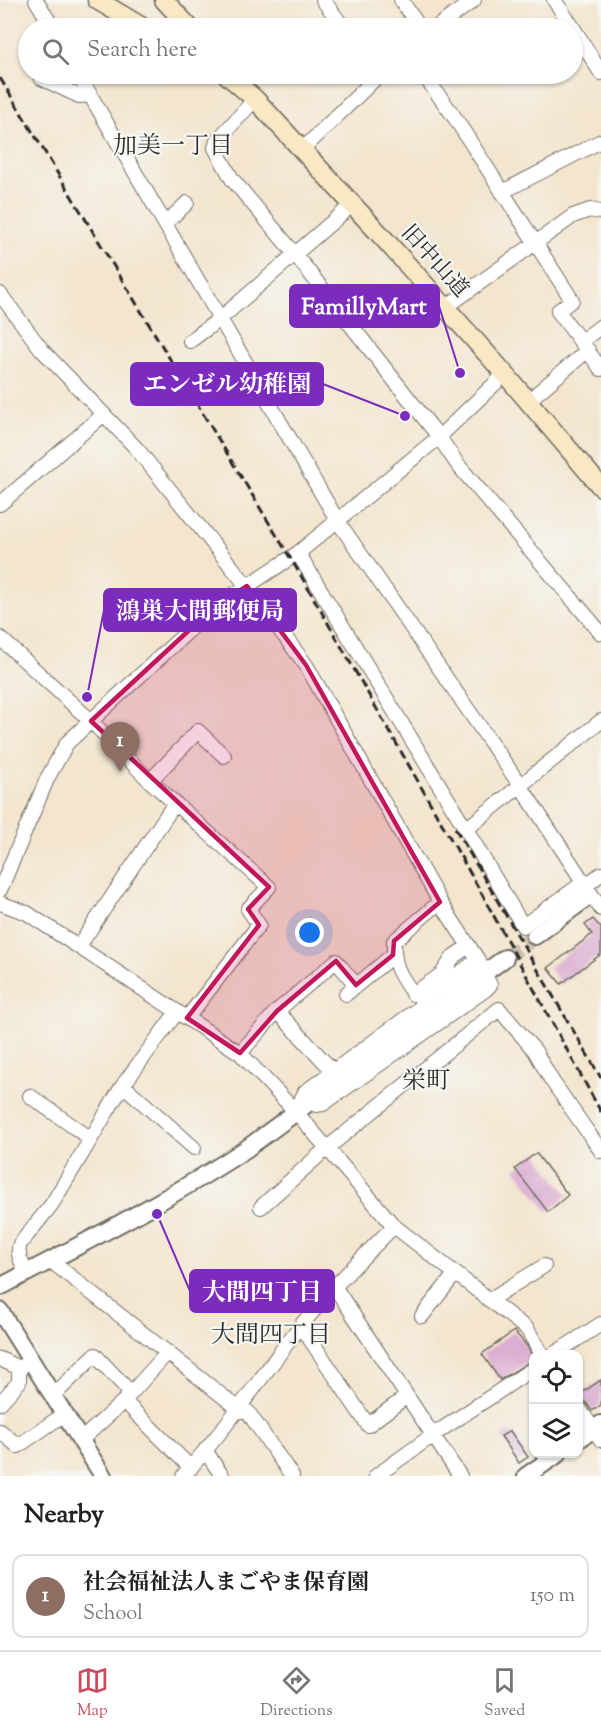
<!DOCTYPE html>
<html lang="en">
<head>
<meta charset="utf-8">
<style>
  :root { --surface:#fff; --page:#f6f6f6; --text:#222; --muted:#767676; --line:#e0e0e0; --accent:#d1495b }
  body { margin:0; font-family:"Sorts Mill Goudy","Noto Serif JP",serif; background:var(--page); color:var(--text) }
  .controls { position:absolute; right:18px; bottom:18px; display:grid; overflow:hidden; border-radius:12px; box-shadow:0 2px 4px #0004 }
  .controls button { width:54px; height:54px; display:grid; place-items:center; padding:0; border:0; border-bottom:2px solid var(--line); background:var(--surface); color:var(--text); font:30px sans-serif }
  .you { position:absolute; left:310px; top:933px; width:21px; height:21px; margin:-15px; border:4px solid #fff; border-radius:50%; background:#1a73e8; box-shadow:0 0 0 9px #1a73e833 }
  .badge { display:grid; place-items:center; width:39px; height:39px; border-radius:50%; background:var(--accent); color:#fff; font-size:20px; font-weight:700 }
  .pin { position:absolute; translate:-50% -50px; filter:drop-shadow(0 2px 3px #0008) }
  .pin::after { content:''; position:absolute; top:32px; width:21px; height:18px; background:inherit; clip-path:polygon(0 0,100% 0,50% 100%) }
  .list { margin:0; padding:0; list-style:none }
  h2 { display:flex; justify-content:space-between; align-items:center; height:78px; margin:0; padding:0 24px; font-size:26px }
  h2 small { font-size:20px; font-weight:400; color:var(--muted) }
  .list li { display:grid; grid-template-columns:39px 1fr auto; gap:18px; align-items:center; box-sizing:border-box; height:84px; margin:0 12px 12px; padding:0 12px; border:2px solid var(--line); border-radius:12px }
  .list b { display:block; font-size:22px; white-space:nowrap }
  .list p { margin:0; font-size:20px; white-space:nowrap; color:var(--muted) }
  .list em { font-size:20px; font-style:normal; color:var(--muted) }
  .icon { flex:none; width:33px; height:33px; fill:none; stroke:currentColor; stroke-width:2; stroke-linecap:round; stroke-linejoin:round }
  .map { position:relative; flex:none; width:601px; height:1476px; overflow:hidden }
  .search { position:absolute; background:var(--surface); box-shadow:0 2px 4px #0004; left:18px; right:18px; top:18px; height:66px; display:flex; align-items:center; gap:15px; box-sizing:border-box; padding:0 21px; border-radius:33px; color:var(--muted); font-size:22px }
  .sheet { height:174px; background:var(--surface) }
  nav { display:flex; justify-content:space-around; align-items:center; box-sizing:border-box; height:84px; border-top:2px solid var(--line); background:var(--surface); font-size:16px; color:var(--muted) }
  nav a { display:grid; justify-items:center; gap:3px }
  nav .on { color:var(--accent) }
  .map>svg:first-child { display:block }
  .building { fill:#dbaed2 }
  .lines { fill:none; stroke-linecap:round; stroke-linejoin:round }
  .tertiary-tunnel { stroke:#cbc0ad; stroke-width:16; stroke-dasharray:16 8; stroke-linecap:butt }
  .minor-casing { stroke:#716c64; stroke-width:16 }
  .tertiary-casing { stroke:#716c64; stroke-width:20 }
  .secondary-casing { stroke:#716c64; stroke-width:21 }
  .minor { stroke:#fff; stroke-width:14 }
  .tertiary { stroke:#fff; stroke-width:16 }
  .secondary { stroke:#f8e8c3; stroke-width:18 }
  .rail { stroke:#2b2b2b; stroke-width:3; stroke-dasharray:9 4.5; stroke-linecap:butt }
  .marked { fill:#c2185b; fill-opacity:0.2; stroke:#c2185b; stroke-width:4.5; stroke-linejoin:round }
  .labels { text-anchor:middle; stroke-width:4.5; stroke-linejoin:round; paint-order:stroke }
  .street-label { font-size:22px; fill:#2b2b2b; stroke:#f6f6f2 }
  .neighbourhood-label { font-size:24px; fill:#2b2b2b; stroke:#f6f6f2 }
  .leader { fill:none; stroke:#7b2cbf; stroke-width:2 }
  .callout-dot { fill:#7b2cbf; stroke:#f6f6f2; stroke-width:2 }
  .callout { fill:#7b2cbf; stroke:#7b2cbf; stroke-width:2 }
  .callout-label { font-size:24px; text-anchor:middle; font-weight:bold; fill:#fff }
</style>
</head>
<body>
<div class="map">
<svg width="601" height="1476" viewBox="0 0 601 1476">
  <rect width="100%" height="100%" fill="#f6f6f2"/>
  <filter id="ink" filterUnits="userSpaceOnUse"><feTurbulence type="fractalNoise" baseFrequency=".0167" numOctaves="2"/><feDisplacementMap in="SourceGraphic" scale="12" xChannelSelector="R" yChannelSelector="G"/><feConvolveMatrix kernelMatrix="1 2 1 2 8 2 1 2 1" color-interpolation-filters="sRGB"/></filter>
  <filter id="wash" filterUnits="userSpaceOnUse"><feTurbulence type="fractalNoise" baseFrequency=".008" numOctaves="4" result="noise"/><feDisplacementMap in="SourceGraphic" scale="24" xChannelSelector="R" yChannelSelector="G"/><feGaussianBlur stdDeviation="1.35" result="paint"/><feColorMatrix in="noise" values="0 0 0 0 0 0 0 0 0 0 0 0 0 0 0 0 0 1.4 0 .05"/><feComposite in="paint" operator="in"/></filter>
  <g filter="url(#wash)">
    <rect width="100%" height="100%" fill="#f3e5ce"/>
    <g id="blocks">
      <path class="building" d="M 593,919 L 601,928 L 601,954 L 561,984 L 548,968 L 592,934 L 585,925 Z
        M 536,1153 L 568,1195 L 548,1212 L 515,1169 Z
        M 514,1331 L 527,1346 L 534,1359 L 500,1380 L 482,1354 Z
        M 601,1380 L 601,1405 L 592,1411 L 585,1401 L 579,1398 L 579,1395 Z
        M 510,1431 L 528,1457 L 519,1463 L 501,1436 Z"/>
    </g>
  </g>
  <g filter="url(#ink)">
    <use href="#blocks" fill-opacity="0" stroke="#716c64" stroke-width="1.5"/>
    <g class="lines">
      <path class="tertiary-tunnel" d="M 505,958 L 535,936"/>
      <g class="minor-casing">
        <path id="minor" d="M 36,0 L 53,28
          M 323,0 L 344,28
          M 401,0 L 420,28
          M 554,0 L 572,26 L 601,73
          M 436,28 L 474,0
          M 78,74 L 337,520 L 520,785 L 601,909
          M 423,74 L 453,115 L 572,300 L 558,311 L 601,369
          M 41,78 L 79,96 L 91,95
          M 255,99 L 217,141 L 215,148 L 232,179 L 294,253 L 439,437 L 458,465 L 601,633
          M 302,150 L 380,74
          M 502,192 L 601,141
          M 165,224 L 187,203
          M 0,294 L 42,350 L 137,449 L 247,586 L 306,665 L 440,902 L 478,960 L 490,985 L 485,990 L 323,1104 L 316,1105 L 311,1100
          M 446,307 L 573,216 L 590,210 L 601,212
          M 190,341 L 221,318 L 353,204
          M 582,341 L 601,326
          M 528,401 L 588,350
          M 0,504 L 103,415
          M 298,553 L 466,829
          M 0,638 L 91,721 L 150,781 L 269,887 L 248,909 L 259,925 L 187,1018
          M 150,781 L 198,731 L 224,756
          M 583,883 L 523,926 L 466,829 L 601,721
          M 585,886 L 601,874
          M 0,890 L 48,777 L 67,743 L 212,609 L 298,553 L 439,437 L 505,374
          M 440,902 L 394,941 C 393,966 399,974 413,994 L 442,974 L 454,956 L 469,946
          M 0,903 L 27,913 L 240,1053 L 296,1112 L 394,1226 L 527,1329 L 542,1354
          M 79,946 L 175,803
          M 346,994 L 393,955
          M 277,1011 L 333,1071
          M 240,1053 L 277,1011 L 336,961 L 356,985
          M 123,1085 L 194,1148
          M 30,1096 L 91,1139
          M 297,1109 L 305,1092 L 418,1009 L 424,999 L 478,960
          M 261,1207 L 326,1149 L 499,1009 L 535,1051 L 552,1081 L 601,1151
          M 51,1261 L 239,1409 L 248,1412 L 292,1476
          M 27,1273 C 22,1263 16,1255 20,1244 L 52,1204 L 123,1085 L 177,1012
          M 334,1286 L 460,1476
          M 489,1300 L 544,1266
          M 422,1316 L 455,1274
          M 301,1326 L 368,1425 L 407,1396
          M 554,1354 L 601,1324
          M 0,1359 L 19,1368
          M 52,1397 L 95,1355 L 131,1393
          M 124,1401 L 191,1468
          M 0,1403 L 19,1382 L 19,1368 L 30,1361
          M 578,1407 L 601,1440
          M 0,1431 L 18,1446 L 63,1415
          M 80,1441 L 124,1401 L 168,1352
          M 205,1450 L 222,1476
          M 183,1476 C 222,1433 256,1385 291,1338 C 322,1298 358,1262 394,1226
          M 376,1476 L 433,1435 L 534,1368"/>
      </g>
      <g class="tertiary-casing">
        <path id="tertiary" d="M 535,936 L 588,897
          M 490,969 L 505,958
          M 0,1287 C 83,1243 167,1201 246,1149 L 480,976
          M 0,1311 L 103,1476
          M 578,1440 L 601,1424
          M 526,1476 L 558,1454"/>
      </g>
      <g class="secondary-casing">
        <path id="secondary" d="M 97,0 L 144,28
          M 164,0 L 190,28
          M 226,74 L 255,99 L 377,231 L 505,374 L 601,487"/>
      </g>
      <use href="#minor" class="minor"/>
      <use href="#tertiary" class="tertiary"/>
      <use href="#secondary" class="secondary"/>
      <path class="rail" d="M 0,78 L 300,574 L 478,887 L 601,1112
        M 455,828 L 601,1078"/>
    </g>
  </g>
  <path class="marked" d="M 247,586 L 306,665 L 440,902 L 394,941 L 393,955 L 356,985 L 336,961 L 277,1011 L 240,1053 L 187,1018 L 259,925 L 248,909 L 269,887 L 91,721 L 212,609 Z"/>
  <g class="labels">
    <g class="street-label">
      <text transform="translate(436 260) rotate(48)" y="8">旧中山道</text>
    </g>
    <g class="neighbourhood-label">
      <text x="173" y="153">加美一丁目</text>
      <text x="426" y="1088">栄町</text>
      <text x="271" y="1342">大間四丁目</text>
    </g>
  </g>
  <path class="leader" d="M460 373L439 306M405 416L323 384M87 697L104 610M157 1214L190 1291"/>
  <g class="callout-dot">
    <circle cx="460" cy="373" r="6"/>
    <circle cx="405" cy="416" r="6"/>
    <circle cx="87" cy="697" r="6"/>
    <circle cx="157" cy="1214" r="6"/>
  </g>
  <g class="callout">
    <rect x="290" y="285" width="149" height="42" rx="6"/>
    <rect x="131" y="363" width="192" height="42" rx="6"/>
    <rect x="104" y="589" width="192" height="42" rx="6"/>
    <rect x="190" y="1270" width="144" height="42" rx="6"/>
  </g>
  <g class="callout-label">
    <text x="364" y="314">FamillyMart</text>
    <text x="227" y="392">エンゼル幼稚園</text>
    <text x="200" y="619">鴻巣大間郵便局</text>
    <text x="262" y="1300">大間四丁目</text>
  </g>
</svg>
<div class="controls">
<button><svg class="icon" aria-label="locate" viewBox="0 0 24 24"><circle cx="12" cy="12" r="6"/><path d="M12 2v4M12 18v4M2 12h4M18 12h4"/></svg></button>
<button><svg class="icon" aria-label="layers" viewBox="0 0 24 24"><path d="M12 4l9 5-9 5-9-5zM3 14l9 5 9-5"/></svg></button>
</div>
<div class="you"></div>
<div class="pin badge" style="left:120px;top:772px;background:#8d6e63">1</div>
<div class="search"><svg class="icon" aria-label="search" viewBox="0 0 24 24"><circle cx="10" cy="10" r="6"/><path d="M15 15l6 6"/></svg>Search here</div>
</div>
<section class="sheet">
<h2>Nearby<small></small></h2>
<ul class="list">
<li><span class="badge" style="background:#8d6e63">1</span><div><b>社会福祉法人まごやま保育園</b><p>School</p></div><em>150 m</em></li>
</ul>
</section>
<nav>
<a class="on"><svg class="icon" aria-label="map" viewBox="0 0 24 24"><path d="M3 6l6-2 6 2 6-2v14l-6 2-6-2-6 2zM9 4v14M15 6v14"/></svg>Map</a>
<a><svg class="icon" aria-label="directions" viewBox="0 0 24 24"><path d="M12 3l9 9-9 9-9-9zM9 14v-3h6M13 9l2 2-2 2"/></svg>Directions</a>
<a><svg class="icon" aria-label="saved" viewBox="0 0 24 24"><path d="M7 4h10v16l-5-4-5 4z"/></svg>Saved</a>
</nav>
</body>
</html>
